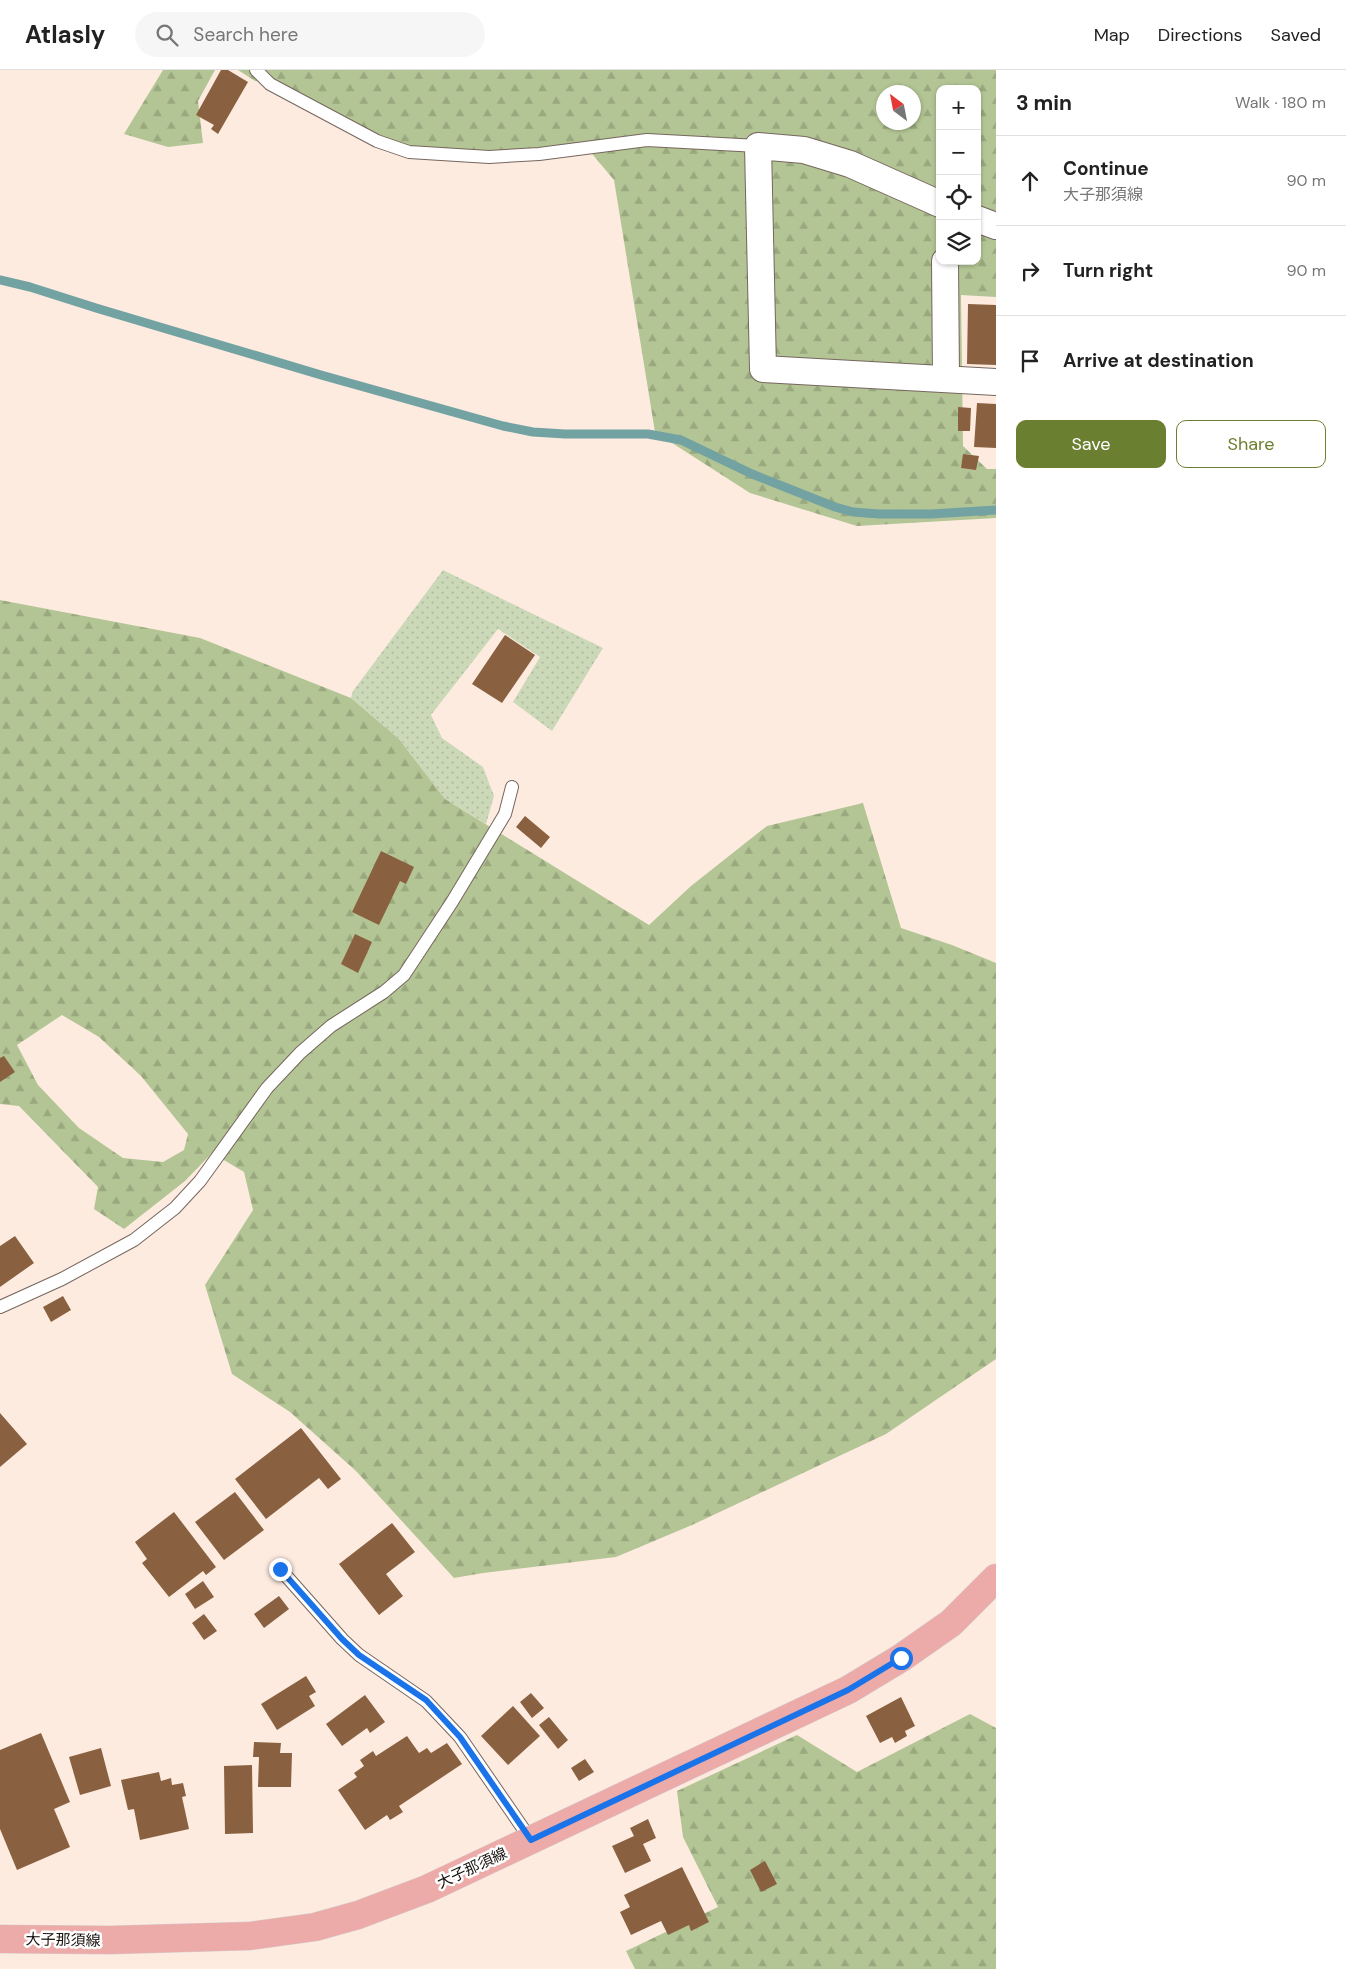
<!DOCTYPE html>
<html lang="en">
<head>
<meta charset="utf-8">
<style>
  :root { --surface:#fff; --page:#f6f6f6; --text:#222; --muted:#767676; --line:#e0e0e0; --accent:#6b7f30 }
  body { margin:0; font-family:"DM Sans","Noto Sans JP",sans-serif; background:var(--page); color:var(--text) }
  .controls { position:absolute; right:15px; top:15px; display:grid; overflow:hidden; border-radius:10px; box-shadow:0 1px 4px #0004 }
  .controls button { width:45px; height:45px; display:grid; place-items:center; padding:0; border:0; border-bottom:1px solid var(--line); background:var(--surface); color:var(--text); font:25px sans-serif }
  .compass { position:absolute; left:876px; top:15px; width:45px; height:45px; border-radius:50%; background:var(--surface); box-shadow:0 1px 4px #0004; rotate:328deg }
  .stop { position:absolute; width:15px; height:15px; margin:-11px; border:4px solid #1a73e8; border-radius:50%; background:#fff }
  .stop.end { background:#1a73e8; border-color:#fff; box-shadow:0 1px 5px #0008 }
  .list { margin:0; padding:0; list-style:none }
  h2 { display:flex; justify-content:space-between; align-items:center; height:65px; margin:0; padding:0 20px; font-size:21px }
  h2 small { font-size:16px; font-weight:400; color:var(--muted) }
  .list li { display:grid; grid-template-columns:32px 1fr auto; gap:15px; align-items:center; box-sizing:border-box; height:90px; padding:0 20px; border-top:1px solid var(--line) }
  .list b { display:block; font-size:19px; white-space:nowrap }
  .list p { margin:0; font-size:16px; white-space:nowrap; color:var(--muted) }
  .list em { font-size:16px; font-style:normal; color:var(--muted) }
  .actions { display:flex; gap:10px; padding:15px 20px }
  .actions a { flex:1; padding:11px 0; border:1px solid var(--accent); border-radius:10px; text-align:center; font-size:18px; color:var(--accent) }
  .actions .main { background:var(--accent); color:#fff }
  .icon { flex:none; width:28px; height:28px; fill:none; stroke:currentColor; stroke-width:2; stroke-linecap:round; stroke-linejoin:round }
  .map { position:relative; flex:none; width:996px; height:1899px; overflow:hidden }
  header { display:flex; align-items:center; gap:30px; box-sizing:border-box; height:70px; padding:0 25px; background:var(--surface); border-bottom:1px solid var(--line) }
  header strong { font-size:24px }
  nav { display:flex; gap:28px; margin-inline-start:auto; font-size:18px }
  .search { width:350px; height:45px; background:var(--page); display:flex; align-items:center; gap:12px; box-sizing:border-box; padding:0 18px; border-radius:28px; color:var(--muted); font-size:19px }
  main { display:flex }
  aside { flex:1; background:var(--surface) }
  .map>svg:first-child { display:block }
  .grass { fill:url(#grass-dots) }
  .forest { fill:url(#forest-firs); fill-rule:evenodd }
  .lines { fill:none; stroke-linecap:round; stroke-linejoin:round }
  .stream { stroke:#73a2a2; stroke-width:9 }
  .building { fill:#896141 }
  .service-casing { stroke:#76665d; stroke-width:14 }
  .minor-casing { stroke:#76665d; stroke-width:28 }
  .primary-casing { stroke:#d5d4d4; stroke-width:29 }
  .service { stroke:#fff; stroke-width:12 }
  .minor { stroke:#fff; stroke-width:26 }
  .primary { stroke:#ecaba9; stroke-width:28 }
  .route { stroke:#1a73e8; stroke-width:6 }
  .labels { text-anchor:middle; stroke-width:5; stroke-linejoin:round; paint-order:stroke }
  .street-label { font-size:15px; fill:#18120e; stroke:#fff }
</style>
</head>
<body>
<header>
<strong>Atlasly</strong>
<div class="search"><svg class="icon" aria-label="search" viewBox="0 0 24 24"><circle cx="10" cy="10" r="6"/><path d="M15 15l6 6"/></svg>Search here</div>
<nav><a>Map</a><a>Directions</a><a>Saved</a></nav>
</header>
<main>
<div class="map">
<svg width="996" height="1899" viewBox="0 0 996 1899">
  <defs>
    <pattern id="grass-dots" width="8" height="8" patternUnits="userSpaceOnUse" patternTransform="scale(1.25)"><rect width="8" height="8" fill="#ccd9b9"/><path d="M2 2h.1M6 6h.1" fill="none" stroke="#aeb99e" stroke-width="1.8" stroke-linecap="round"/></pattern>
    <pattern id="forest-firs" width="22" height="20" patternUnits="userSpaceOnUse" patternTransform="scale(1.25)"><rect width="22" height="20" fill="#b3c594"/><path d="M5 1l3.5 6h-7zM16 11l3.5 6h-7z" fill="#99a87e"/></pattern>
  </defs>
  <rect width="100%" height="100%" fill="#feebe0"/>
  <path class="grass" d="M 443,500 L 603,578 L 552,661 L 513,632 L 540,587 L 498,559 L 431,645 L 442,668 L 483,697 L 494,726 L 486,754 L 445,729 L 399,669 L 351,628 L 353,621 Z"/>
  <path class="forest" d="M 163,0 L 215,0 L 198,31 L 203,73 L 168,77 L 124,64 Z
    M 238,0 L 996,0 L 996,227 L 961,225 L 963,376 L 987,399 L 996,399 L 996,448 L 857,456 L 750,423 L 655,362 L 614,110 L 583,73 L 491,82 L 412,78 L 379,68 L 279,14 L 255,11 ZM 940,19 L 977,19 L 977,191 L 940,191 ZM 884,22 L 914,22 L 914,52 L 884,52 Z
    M 0,530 L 200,568 L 351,628 L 399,669 L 445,729 L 649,855 L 691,816 L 767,756 L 863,733 L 901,858 L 952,875 L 996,893 L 996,1289 L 886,1364 L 692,1455 L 616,1487 L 483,1503 L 454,1508 L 356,1401 L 290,1342 L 232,1304 L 205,1215 L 253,1140 L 244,1102 L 212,1083 L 185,1111 L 124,1159 L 94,1139 L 98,1117 L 19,1036 L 0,1034 ZM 62,945 L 99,967 L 141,1006 L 188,1064 L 184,1080 L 163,1092 L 123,1088 L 79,1058 L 38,1015 L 17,975 Z
    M 970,1644 L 996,1658 L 996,1899 L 635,1899 L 626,1881 L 718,1837 L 683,1767 L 677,1721 L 797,1665 L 857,1702 Z"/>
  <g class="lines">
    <path class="stream" d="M 0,210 L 30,217 L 96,238 L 321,305 L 503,356 L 533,362 L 565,364 L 648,364 L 681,370 L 752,404 L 835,437 L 853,442 L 879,444 L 931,444 L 996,440"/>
  </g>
  <path class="building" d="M 221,0 L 228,0 L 248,12 L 218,64 L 211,59 L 214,55 L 196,45 Z
    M 968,234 L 996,235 L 996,295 L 967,294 Z
    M 977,333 L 996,334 L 996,378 L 974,377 Z
    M 958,337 L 971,338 L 970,361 L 958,361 Z
    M 963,384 L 979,386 L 976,400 L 961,398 Z
    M 505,565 L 535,585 L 502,633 L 472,614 Z
    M 525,746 L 550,767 L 541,778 L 516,757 Z
    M 381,781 L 414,797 L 406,814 L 400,811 L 379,855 L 352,842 Z
    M 355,864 L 372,872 L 358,903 L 341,894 Z
    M 4,986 L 15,1002 L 0,1012 L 0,988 Z
    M 15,1166 L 34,1193 L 0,1217 L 0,1176 Z
    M 63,1226 L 71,1240 L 51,1252 L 43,1237 Z
    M 0,1343 L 27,1374 L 0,1397 Z
    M 301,1358 L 341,1409 L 328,1419 L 319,1408 L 266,1449 L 235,1409 Z
    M 235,1422 L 264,1460 L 224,1490 L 195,1452 Z
    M 174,1442 L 216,1497 L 206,1505 L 203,1501 L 169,1527 L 142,1493 L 147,1489 L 135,1472 Z
    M 392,1453 L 415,1482 L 386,1504 L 403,1526 L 379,1545 L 339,1494 Z
    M 203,1511 L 214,1527 L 195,1539 L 185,1524 Z
    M 279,1526 L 289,1539 L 264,1558 L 254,1544 Z
    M 204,1544 L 217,1561 L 204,1570 L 192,1553 Z
    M 306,1606 L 316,1622 L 309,1626 L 315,1636 L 277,1660 L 261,1634 Z
    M 531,1623 L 544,1638 L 532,1648 L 520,1632 Z
    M 365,1625 L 385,1652 L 370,1663 L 367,1658 L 342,1676 L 326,1654 Z
    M 901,1627 L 915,1656 L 905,1661 L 907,1666 L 895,1673 L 892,1667 L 880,1673 L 866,1646 Z
    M 513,1636 L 540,1666 L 508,1695 L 481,1666 Z
    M 549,1647 L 568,1670 L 558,1679 L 539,1655 Z
    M 41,1663 L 70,1732 L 54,1739 L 70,1777 L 17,1800 L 0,1759 L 0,1680 Z
    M 407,1666 L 419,1683 L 427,1678 L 431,1683 L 447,1673 L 462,1694 L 399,1736 L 403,1742 L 390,1750 L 387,1745 L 365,1760 L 338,1720 L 357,1707 L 354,1703 L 364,1696 L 360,1690 L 373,1681 L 376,1686 Z
    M 254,1672 L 281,1673 L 280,1683 L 292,1683 L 291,1717 L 258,1717 L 259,1687 L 253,1687 Z
    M 101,1678 L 111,1716 L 80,1725 L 69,1687 Z
    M 585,1689 L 594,1702 L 579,1711 L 571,1698 Z
    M 252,1695 L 253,1763 L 225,1764 L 224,1696 Z
    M 159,1702 L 161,1711 L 171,1708 L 172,1715 L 183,1713 L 186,1726 L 182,1727 L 189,1759 L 140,1770 L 134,1739 L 128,1740 L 121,1710 Z
    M 648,1749 L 656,1768 L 643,1774 L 651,1791 L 625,1803 L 612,1776 L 634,1766 L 630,1758 Z
    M 765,1791 L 777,1814 L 761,1822 L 750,1800 Z
    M 682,1797 L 709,1852 L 691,1861 L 689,1855 L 668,1865 L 661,1851 L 631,1865 L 620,1842 L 630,1837 L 624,1825 Z"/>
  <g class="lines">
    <g class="service-casing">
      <path id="service" d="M 256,0 L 270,14 L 377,71 L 409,82 L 489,87 L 539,84 L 647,70 L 758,76
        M 0,1237 L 62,1209 L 134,1170 L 175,1138 L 200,1111 L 267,1018 L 300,983 L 331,956 L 384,922 L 404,905 L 452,832 L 505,744 L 512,717
        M 280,1499 L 342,1569 L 359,1585 L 426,1631 L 460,1667 L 531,1770"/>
    </g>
    <g class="minor-casing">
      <path id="minor" d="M 940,134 L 850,94 L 804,80 L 758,76 L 763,299 L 996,312
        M 977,149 L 996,156
        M 945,191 L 946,309"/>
    </g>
    <g class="primary-casing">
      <path id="primary" d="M 0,1869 L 110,1870 L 250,1866 L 315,1857 L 358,1845 L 427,1819 L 848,1620 L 901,1588 L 951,1553 L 996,1508"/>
    </g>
    <use href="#service" class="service"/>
    <use href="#minor" class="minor"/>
    <use href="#primary" class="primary"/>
  </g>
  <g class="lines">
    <path class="route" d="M 280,1499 L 342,1569 L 359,1585 L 426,1630 L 460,1667 L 531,1770 L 848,1620 L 901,1588"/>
  </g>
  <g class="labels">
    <g class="street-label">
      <text transform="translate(472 1798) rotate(-25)" y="5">大子那須線</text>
      <text transform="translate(63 1870) rotate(1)" y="5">大子那須線</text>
    </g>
  </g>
</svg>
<div class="controls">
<button>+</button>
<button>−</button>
<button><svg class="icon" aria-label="locate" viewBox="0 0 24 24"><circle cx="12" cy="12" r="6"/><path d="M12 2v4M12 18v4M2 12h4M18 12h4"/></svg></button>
<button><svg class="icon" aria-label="layers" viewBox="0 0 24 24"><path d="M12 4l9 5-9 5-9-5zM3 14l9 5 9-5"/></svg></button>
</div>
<svg class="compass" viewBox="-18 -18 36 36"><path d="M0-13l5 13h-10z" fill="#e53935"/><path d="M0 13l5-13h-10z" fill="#767676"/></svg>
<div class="stop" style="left:901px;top:1588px"></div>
<div class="stop end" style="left:280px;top:1499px"></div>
</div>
<aside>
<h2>3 min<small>Walk · 180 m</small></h2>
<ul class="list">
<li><svg class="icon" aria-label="ahead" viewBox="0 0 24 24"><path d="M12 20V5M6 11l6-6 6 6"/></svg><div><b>Continue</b><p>大子那須線</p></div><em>90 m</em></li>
<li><svg class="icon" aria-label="right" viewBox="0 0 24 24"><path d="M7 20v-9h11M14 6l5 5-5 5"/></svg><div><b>Turn right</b></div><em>90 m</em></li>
<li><svg class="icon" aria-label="arrive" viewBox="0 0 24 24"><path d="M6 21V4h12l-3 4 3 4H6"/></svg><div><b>Arrive at destination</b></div></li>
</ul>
<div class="actions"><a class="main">Save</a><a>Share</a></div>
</aside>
</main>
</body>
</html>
